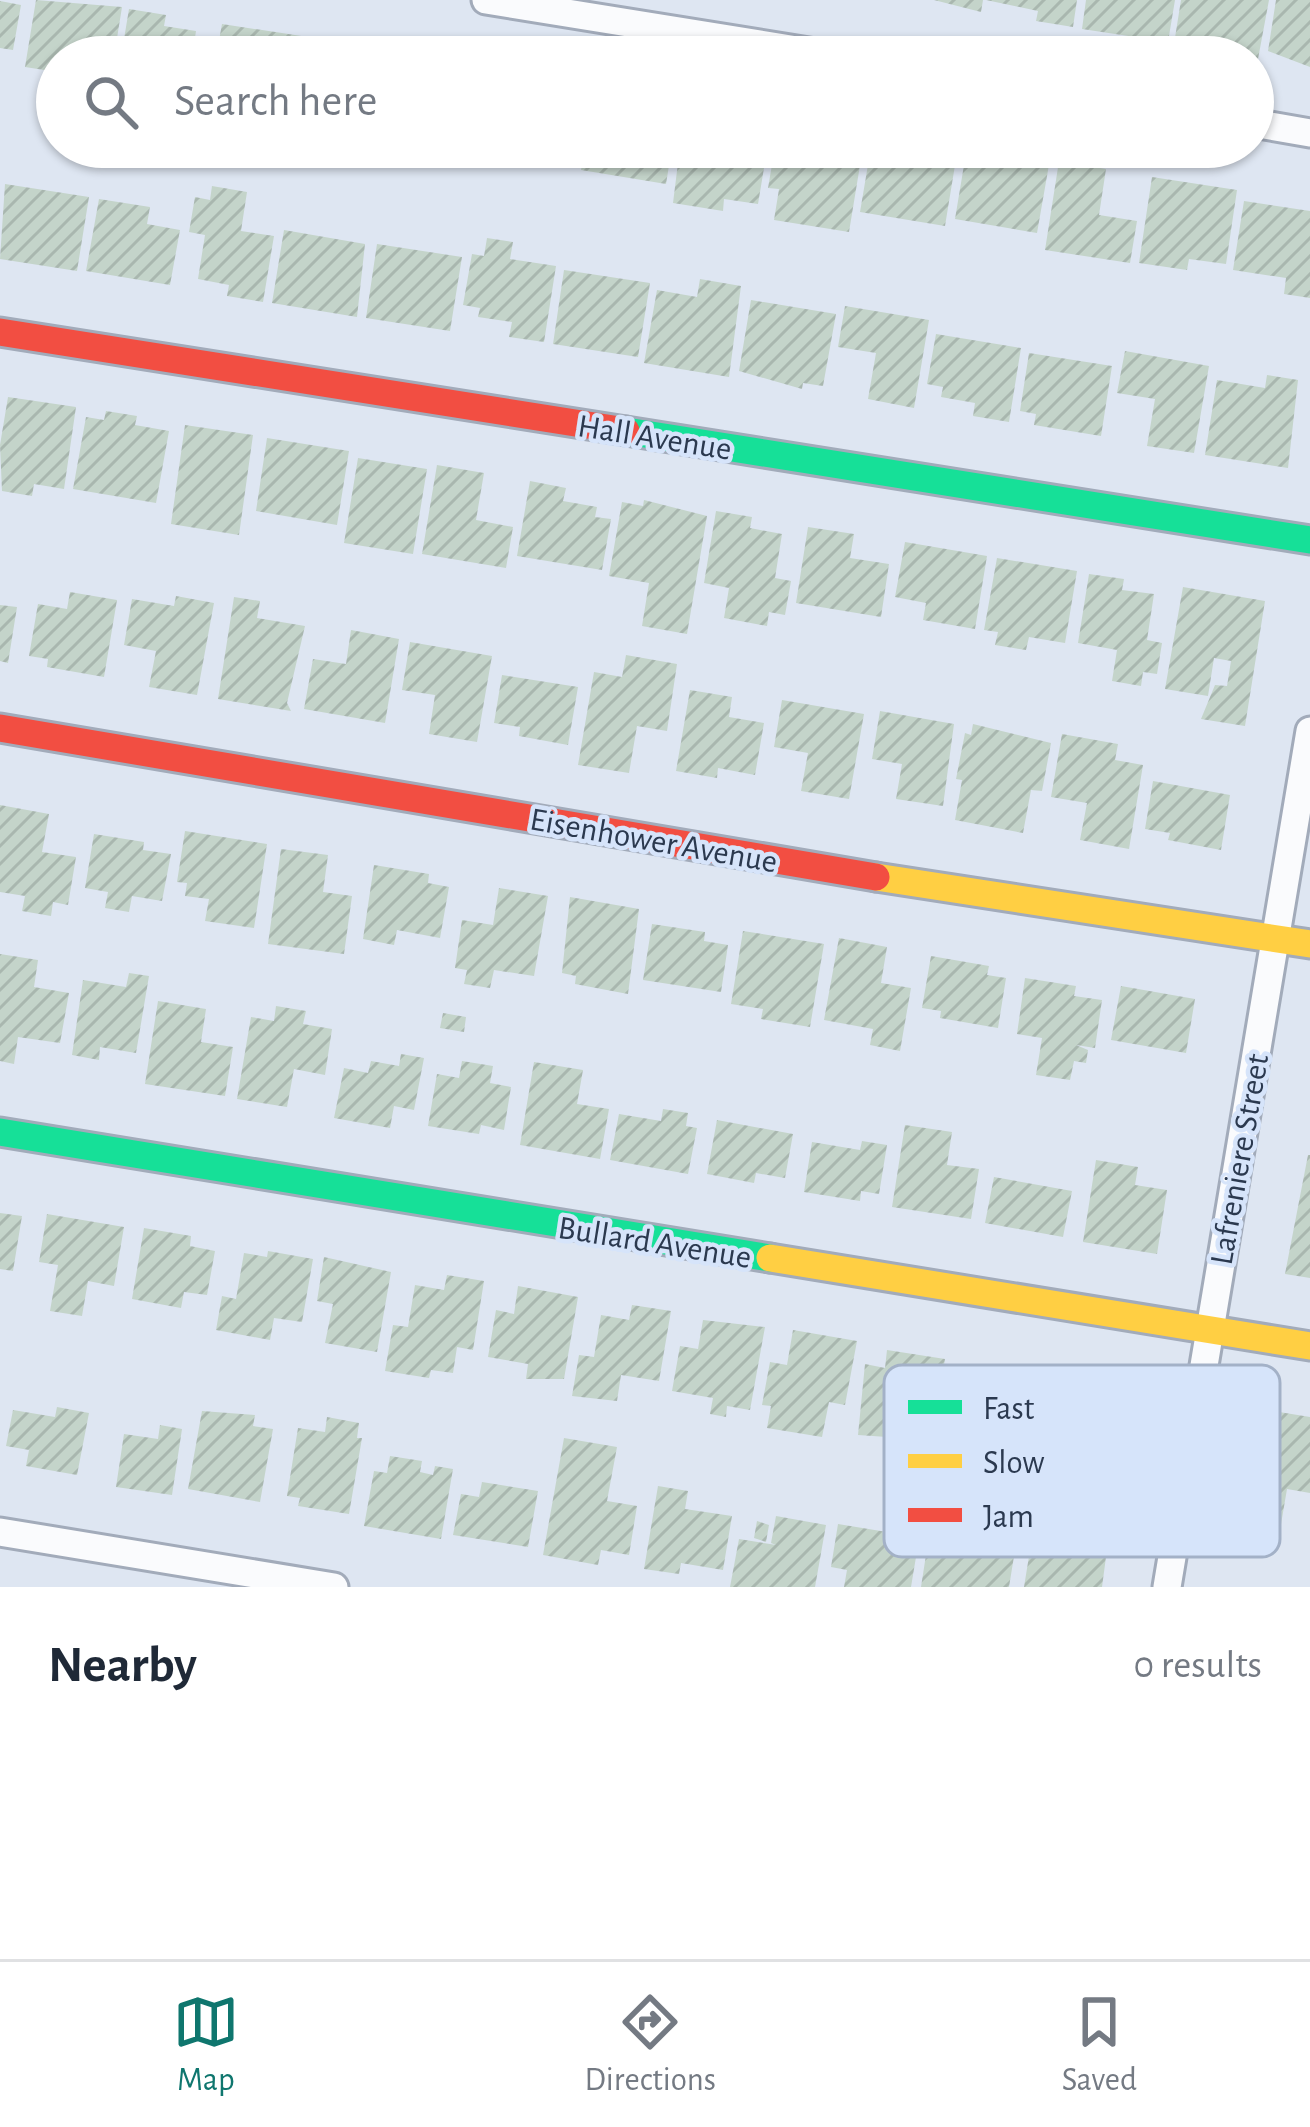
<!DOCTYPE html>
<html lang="en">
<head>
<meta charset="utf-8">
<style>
  :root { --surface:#fff; --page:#f6f6f7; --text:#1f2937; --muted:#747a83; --line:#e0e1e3; --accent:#0f766e }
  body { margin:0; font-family:"Alegreya Sans",sans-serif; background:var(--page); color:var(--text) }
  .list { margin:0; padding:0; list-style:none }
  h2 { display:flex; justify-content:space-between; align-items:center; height:156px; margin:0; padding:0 48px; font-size:51px }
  h2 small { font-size:39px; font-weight:400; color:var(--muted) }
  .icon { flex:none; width:66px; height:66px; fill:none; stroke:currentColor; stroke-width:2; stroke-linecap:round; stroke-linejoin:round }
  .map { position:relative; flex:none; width:1310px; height:1587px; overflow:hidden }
  .search { position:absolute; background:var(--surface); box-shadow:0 3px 9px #0004; left:36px; right:36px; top:36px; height:132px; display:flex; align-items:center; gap:30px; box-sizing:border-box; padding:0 42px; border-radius:66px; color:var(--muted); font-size:45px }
  .sheet { height:372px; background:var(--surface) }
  nav { display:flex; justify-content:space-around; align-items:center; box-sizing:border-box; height:168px; border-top:3px solid var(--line); background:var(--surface); font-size:33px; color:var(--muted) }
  nav a { display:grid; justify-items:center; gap:6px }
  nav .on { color:var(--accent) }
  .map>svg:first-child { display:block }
  .building { fill:url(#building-hatch) }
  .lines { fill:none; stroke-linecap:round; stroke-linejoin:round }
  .street-casing { stroke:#a2abba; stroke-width:33 }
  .fast-casing { stroke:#a2abba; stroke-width:33 }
  .slow-casing { stroke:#a2abba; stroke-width:33 }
  .jam-casing { stroke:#a2abba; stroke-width:33 }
  .street { stroke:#fafbfd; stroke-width:27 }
  .fast { stroke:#16e098; stroke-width:27 }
  .slow { stroke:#ffcf43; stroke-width:27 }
  .jam { stroke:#f24e42; stroke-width:27 }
  .labels { text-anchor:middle; stroke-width:9; stroke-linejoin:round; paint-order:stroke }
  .street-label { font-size:33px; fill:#2b394f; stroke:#d6e4fa }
  .key { fill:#d6e4fa; stroke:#a3b1c7; stroke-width:3 }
  .key-label { font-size:33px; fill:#2b394f }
</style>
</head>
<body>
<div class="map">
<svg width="1310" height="1587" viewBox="0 0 1310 1587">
  <defs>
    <pattern id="building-hatch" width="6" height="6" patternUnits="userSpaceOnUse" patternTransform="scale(3)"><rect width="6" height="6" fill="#c4d4ca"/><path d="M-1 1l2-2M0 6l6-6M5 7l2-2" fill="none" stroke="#a9b7af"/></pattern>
  </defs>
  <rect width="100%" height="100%" fill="#dee6f2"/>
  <path class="building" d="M 36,0 L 122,7 L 114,57 L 57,57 L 57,72 L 25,67 Z
    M 934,0 L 983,0 L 981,12 Z
    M 986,0 L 1077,0 L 1073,27 L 1036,21 L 1038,11 Z
    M 1086,0 L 1175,0 L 1168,42 L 1082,29 Z
    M 1181,0 L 1269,0 L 1258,59 L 1174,44 Z
    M 1276,0 L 1310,0 L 1310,67 L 1268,51 Z
    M 0,1 L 21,5 L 13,50 L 0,48 Z
    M 129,9 L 166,15 L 164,26 L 196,31 L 192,57 L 121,57 Z
    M 222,24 L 308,37 L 305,57 L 216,57 Z
    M 315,40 L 362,48 L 361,57 L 312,57 Z
    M 433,147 L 473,147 L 472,156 Z
    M 488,147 L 575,147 L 572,166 L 487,152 Z
    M 585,147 L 672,147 L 666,184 L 581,170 Z
    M 680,147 L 729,147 L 727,155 L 765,162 L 758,204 L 724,199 L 723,211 L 673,203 Z
    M 775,147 L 863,147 L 849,232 L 774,220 L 779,189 L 768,188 Z
    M 871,147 L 957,153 L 945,226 L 860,212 Z
    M 967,147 L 1050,159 L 1037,233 L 955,219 Z
    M 1059,161 L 1106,169 L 1099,215 L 1137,221 L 1130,263 L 1045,250 Z
    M 1152,177 L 1237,190 L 1226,264 L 1189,259 L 1187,270 L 1139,263 Z
    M 5,184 L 89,197 L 77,271 L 0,259 Z
    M 212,186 L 247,192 L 241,231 L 274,236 L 263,302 L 227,296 L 229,285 L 198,279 L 205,235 L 189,232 L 195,197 L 210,200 Z
    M 99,199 L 150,207 L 147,224 L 180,230 L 170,285 L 86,271 Z
    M 1244,201 L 1310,211 L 1310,298 L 1284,294 L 1286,278 L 1233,270 Z
    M 284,230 L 365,244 L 357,317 L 272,303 Z
    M 487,238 L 513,242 L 510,259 L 556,266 L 544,342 L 509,337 L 512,322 L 478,317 L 480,308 L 463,305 L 472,254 L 484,256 Z
    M 377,244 L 462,257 L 450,331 L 366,318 Z
    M 564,270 L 650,283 L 638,357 L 553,344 Z
    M 700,279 L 741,286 L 729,377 L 644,363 L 657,290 L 697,297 Z
    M 751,300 L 836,314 L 823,386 L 803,383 L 802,389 L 739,371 Z
    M 845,306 L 929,320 L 914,408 L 868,399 L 876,353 L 838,347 Z
    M 936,334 L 1021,348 L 1009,422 L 973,416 L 975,403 L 941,397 L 943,387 L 927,384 Z
    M 1125,351 L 1209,366 L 1194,453 L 1147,446 L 1155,399 L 1117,393 Z
    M 1029,353 L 1112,366 L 1101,436 L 1034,425 L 1036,414 L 1020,411 Z
    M 1267,375 L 1298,380 L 1288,468 L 1205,455 L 1217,380 L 1265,388 Z
    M 8,397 L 76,407 L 64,489 L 34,484 L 32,496 L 2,491 L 0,445 Z
    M 106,411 L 137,416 L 135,425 L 169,431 L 156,503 L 73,489 L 86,417 L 104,420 Z
    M 185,425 L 253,435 L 239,535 L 171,524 Z
    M 267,438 L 349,451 L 337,525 L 256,511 Z
    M 358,458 L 427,469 L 413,554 L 344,543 Z
    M 437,465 L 484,473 L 476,520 L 513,527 L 506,568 L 422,554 Z
    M 530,481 L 566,488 L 563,501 L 597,507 L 595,517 L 611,519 L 602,570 L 517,556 Z
    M 644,500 L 707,516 L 687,634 L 642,626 L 649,583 L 609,576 L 622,502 L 643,506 Z
    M 716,511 L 752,517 L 750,528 L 782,534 L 775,578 L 791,581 L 785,615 L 769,612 L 767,626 L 724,618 L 729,588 L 704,583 Z
    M 808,527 L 854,534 L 850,558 L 889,564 L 881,617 L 796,603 Z
    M 905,542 L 987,556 L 975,629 L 923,620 L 926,603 L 895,597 Z
    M 997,558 L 1077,571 L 1065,643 L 1029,637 L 1026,650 L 995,645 L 998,632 L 984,630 Z
    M 1089,574 L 1124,579 L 1122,590 L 1154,594 L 1147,640 L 1162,643 L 1157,674 L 1143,672 L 1141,686 L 1112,681 L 1117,650 L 1078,643 Z
    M 1183,587 L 1265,601 L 1245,726 L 1201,719 L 1215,685 L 1227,686 L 1231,661 L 1214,658 L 1208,696 L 1165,689 Z
    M 70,592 L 117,600 L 104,677 L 47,667 L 48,659 L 29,656 L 38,604 L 67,609 Z
    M 176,596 L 214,603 L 197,695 L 149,687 L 156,651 L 124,645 L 132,599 L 174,606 Z
    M 234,597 L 260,601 L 257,618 L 305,626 L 287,703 L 291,711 L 218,699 Z
    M 0,605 L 17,607 L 8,663 L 0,661 Z
    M 351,630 L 399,639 L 385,723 L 304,709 L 313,659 L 346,664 Z
    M 410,642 L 492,656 L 477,742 L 429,734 L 435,695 L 402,690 Z
    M 626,655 L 677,664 L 667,731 L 637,726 L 629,773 L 578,765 L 594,672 L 622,677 Z
    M 502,675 L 578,687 L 568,745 L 519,736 L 520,727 L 494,723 Z
    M 690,690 L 732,697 L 729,717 L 764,723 L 755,775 L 718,768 L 717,778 L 676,771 Z
    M 782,700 L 864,714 L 849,799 L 801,791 L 808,753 L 774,747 Z
    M 880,711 L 954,724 L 943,806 L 896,799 L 902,764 L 872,759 Z
    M 973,724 L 1051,743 L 1042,791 L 1031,790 L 1023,833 L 955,820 L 962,780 L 956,779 L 965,733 L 971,735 Z
    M 1062,734 L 1118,744 L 1115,760 L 1143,765 L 1129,849 L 1080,840 L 1087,803 L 1051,797 Z
    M 1153,781 L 1230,795 L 1221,850 L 1168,840 L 1170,833 L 1145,829 Z
    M 0,805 L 49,814 L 42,852 L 76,857 L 68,905 L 53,902 L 51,916 L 22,911 L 25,896 L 0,892 Z
    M 185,831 L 267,844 L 254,928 L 205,921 L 209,899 L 185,896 L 187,883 L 177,882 Z
    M 94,834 L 144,842 L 143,850 L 171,854 L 162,901 L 132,896 L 129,912 L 105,908 L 108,892 L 85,888 Z
    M 281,849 L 328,855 L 323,892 L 352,896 L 344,954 L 268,944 Z
    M 374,865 L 429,874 L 428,883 L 449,887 L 440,938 L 397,930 L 394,945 L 363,939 Z
    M 499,888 L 548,896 L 534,976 L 494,970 L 490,988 L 464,984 L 467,970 L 455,968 L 462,920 L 493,925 Z
    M 570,897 L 639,909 L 628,994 L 575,984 L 576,976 L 562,973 Z
    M 652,924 L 705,932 L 704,941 L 728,945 L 721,992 L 643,980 Z
    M 743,931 L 824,944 L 810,1027 L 761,1019 L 763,1009 L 731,1004 Z
    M 839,938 L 887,947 L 881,983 L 911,988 L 900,1051 L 870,1045 L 873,1029 L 824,1020 Z
    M 0,954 L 38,960 L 34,987 L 69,993 L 60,1043 L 18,1037 L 14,1064 L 0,1061 Z
    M 931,956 L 989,966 L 987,975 L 1006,978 L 998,1028 L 940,1018 L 941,1011 L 922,1008 Z
    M 129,973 L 149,976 L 136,1053 L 100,1047 L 99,1060 L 72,1055 L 83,980 L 126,987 Z
    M 1025,978 L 1076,986 L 1074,996 L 1102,1000 L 1095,1048 L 1076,1045 L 1088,1050 L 1086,1063 L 1074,1061 L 1070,1080 L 1036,1075 L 1042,1038 L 1017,1034 Z
    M 1121,986 L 1195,999 L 1186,1053 L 1111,1040 Z
    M 158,1001 L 206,1009 L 201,1042 L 233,1047 L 225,1096 L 145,1084 Z
    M 276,1006 L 306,1011 L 303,1024 L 332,1029 L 325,1075 L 294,1069 L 287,1107 L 237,1099 L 251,1017 L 274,1021 Z
    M 443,1013 L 466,1017 L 464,1032 L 440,1028 Z
    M 401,1054 L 424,1058 L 414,1110 L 394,1106 L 390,1128 L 334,1118 L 344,1068 L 368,1073 L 371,1061 L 399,1066 Z
    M 462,1061 L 493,1066 L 490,1083 L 511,1087 L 504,1130 L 481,1125 L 479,1134 L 428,1126 L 437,1074 L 459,1078 Z
    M 534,1062 L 583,1070 L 577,1104 L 609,1109 L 600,1159 L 520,1145 Z
    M 663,1109 L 688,1113 L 686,1126 L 697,1128 L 688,1174 L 610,1160 L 619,1114 L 661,1121 Z
    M 717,1120 L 793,1134 L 785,1178 L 756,1173 L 754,1183 L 707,1174 Z
    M 905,1125 L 952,1132 L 947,1165 L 979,1169 L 971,1219 L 892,1207 Z
    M 862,1141 L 887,1145 L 879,1194 L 861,1191 L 860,1201 L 804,1192 L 812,1142 L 860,1150 Z
    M 1308,1155 L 1310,1155 L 1310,1278 L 1285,1274 Z
    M 1096,1160 L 1138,1167 L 1135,1185 L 1167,1190 L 1157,1254 L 1083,1242 Z
    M 994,1177 L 1072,1191 L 1063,1237 L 985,1223 Z
    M 0,1213 L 22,1216 L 13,1271 L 0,1269 Z
    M 47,1214 L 124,1227 L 114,1286 L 88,1281 L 82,1316 L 50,1311 L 58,1265 L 39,1262 Z
    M 144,1228 L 191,1236 L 190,1246 L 215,1251 L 207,1295 L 184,1292 L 181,1308 L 132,1299 Z
    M 268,1251 L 313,1259 L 302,1322 L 274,1318 L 270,1340 L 216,1330 L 222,1296 L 236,1299 L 244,1253 L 267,1257 Z
    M 324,1257 L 391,1272 L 377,1352 L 325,1343 L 333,1304 L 317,1301 Z
    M 447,1275 L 484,1281 L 473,1350 L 457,1347 L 453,1373 L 431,1370 L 429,1378 L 385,1371 L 393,1325 L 408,1327 L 415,1285 L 444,1290 Z
    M 518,1286 L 578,1297 L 564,1379 L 526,1379 L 528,1364 L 488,1357 L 496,1310 L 514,1314 Z
    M 632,1305 L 671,1311 L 659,1381 L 621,1375 L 617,1401 L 572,1396 L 579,1355 L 594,1357 L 601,1315 L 629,1320 Z
    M 703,1320 L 765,1327 L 750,1410 L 727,1406 L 726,1417 L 710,1414 L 713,1398 L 672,1391 L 680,1346 L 698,1349 Z
    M 793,1330 L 857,1341 L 845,1405 L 829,1402 L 822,1437 L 767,1428 L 771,1406 L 762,1405 L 770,1362 L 787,1365 Z
    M 887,1350 L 945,1359 L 931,1440 L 858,1435 L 865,1364 L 885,1368 Z
    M 57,1407 L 89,1413 L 77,1475 L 26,1466 L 29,1450 L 6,1446 L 13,1410 L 55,1417 Z
    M 1260,1409 L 1310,1417 L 1310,1493 L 1287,1489 L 1279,1536 L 1272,1543 L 1248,1539 L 1245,1530 L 1261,1438 L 1255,1437 Z
    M 202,1411 L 255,1415 L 253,1426 L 273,1429 L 260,1502 L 188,1489 Z
    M 327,1417 L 359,1423 L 357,1438 L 362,1438 L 349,1514 L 298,1506 L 300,1498 L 287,1496 L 298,1428 L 325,1432 Z
    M 160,1425 L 182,1429 L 172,1495 L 116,1487 L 124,1434 L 158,1439 Z
    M 564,1438 L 617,1447 L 607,1501 L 637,1506 L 629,1555 L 601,1550 L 598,1565 L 543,1555 Z
    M 390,1456 L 422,1461 L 420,1472 L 433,1475 L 435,1466 L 453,1469 L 441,1539 L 364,1526 L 374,1471 L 387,1473 Z
    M 482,1482 L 538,1491 L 528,1547 L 453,1535 L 461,1494 L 479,1497 Z
    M 658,1486 L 688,1491 L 685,1509 L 732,1516 L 723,1570 L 681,1563 L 679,1574 L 644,1569 Z
    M 776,1516 L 826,1525 L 815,1587 L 730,1587 L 739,1539 L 776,1545 L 771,1543 Z
    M 757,1521 L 769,1525 L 766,1542 L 754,1538 Z
    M 838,1524 L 905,1535 L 903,1549 L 917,1551 L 911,1587 L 844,1587 L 847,1570 L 831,1567 Z
    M 963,1535 L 1016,1544 L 1009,1587 L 921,1587 L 928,1542 L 961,1548 Z
    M 1031,1544 L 1106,1557 L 1102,1587 L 1024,1587 Z"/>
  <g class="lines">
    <g class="street-casing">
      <path id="street" d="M 486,0 L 840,57
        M 1253,123 L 1310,133
        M 0,1532 L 334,1587
        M 1167,1587 L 1310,731"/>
    </g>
    <g class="fast-casing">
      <path id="fast" d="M 626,431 L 1310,540
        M 0,1132 L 770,1258"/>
    </g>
    <g class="slow-casing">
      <path id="slow" d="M 876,877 L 1310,944
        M 770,1258 L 1310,1346"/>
    </g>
    <g class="jam-casing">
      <path id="jam" d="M 0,332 L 626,431
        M 0,728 L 876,877"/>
    </g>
    <use href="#street" class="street"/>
    <use href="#fast" class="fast"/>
    <use href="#slow" class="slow"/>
    <use href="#jam" class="jam"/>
  </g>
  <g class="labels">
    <g class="street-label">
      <text transform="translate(655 436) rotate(9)" y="12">Hall Avenue</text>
      <text transform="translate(654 839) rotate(10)" y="12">Eisenhower Avenue</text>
      <text transform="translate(1238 1159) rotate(-80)" y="12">Lafreniere Street</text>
      <text transform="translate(655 1241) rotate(9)" y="12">Bullard Avenue</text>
    </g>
  </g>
  <rect x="884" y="1365" width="396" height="192" rx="18" class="key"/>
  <rect x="908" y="1400" width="54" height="14" fill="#16e098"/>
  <rect x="908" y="1454" width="54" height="14" fill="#ffcf43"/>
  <rect x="908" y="1508" width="54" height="14" fill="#f24e42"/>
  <g class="key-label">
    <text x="983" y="1419">Fast</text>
    <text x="983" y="1473">Slow</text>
    <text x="983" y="1527">Jam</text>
  </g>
</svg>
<div class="search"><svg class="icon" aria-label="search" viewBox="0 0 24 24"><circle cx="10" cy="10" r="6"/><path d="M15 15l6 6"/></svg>Search here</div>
</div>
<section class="sheet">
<h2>Nearby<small>0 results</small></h2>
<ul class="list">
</ul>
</section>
<nav>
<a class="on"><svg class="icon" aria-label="map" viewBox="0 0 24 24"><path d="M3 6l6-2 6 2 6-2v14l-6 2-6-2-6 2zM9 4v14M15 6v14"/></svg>Map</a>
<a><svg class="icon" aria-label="directions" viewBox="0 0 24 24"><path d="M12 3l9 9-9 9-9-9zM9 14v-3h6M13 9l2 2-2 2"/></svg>Directions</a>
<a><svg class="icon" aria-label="saved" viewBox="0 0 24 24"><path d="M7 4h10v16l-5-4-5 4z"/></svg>Saved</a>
</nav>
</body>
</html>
